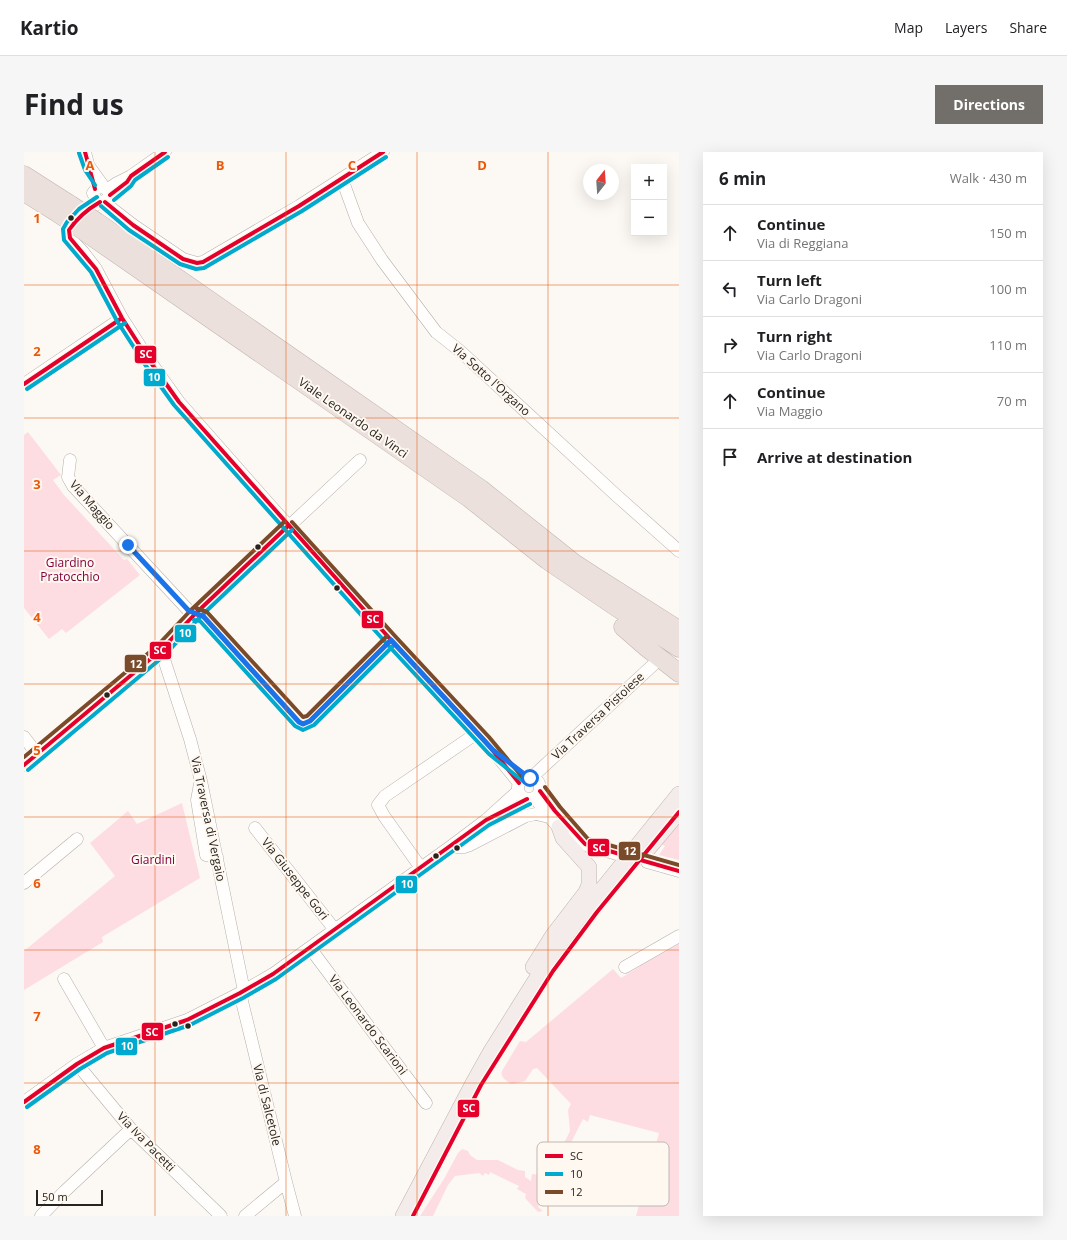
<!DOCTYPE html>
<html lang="en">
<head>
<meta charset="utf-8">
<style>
  :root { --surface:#fff; --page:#f6f6f6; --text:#202124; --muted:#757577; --line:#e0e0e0; --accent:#726e6a }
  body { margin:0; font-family:"Open Sans",sans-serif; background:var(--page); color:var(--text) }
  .controls { position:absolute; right:12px; top:12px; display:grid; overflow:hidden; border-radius:0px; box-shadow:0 4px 16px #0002 }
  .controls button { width:36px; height:36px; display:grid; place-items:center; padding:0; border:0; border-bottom:1px solid var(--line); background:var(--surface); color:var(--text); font:20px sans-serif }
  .compass { position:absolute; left:559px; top:12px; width:36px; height:36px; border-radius:50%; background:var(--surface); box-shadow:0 4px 16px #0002; rotate:17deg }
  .scale { position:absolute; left:12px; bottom:10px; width:67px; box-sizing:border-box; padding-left:4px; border:2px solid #272420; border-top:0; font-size:11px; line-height:14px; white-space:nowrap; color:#272420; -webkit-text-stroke:3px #fff8f0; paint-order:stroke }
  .stop { position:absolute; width:12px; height:12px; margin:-9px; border:3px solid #1a73e8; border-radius:50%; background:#fff }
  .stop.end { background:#1a73e8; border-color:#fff; box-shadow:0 1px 4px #0008 }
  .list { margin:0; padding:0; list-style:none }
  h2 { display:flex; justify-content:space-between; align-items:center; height:52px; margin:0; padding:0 16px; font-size:17px }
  h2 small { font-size:13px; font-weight:400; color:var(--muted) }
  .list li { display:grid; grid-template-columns:26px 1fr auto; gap:12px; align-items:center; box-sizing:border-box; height:56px; padding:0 16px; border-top:1px solid var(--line) }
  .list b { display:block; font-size:15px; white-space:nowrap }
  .list p { margin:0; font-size:13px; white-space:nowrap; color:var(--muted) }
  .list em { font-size:13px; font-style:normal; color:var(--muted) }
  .icon { flex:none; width:22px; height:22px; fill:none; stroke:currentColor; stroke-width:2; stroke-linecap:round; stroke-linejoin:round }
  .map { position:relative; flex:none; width:655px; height:1064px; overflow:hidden; border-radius:0px }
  header { display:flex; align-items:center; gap:24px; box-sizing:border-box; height:56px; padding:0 20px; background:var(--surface); border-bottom:1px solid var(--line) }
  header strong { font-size:19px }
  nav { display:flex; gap:22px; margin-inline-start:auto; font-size:14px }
  .intro { display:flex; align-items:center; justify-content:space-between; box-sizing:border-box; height:96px; padding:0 24px }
  h1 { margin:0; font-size:28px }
  .button { padding:10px 18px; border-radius:0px; background:var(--accent); color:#fff; font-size:14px; font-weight:700 }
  main { display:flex; gap:24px; padding:0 24px }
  aside { flex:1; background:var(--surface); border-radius:0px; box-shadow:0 4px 16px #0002 }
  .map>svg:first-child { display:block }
  .green { fill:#fddde2 }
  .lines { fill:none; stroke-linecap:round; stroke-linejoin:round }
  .minor-casing { stroke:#b3b0ac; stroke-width:13 }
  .major-casing { stroke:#c0b3ae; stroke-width:16 }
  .highway-casing { stroke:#c0b3ae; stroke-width:19 }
  .minor { stroke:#fffefd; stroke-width:12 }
  .major { stroke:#f4ecea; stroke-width:15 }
  .highway { stroke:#ece0dd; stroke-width:18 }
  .highway-bridge-casing { stroke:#c0b3ae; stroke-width:19; stroke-linecap:butt }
  .highway-bridge { stroke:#ece0dd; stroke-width:18 }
  .bus-1-casing { stroke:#fff8f0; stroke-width:7 }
  .bus-2-casing { stroke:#fff8f0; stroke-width:7 }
  .bus-3-casing { stroke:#fff8f0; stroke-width:7 }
  .bus-1 { stroke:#e4002b; stroke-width:4 }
  .bus-2 { stroke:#00a9ce; stroke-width:4 }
  .bus-3 { stroke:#7a4b2a; stroke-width:4 }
  .route { stroke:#1a73e8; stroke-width:5 }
  .grid { fill:none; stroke:#e8590c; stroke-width:1; stroke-opacity:0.55 }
  .bus-dot { fill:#272420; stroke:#fff8f0; stroke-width:1.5 }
  .labels { text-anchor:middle; stroke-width:4; stroke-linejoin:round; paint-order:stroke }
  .street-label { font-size:12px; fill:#272420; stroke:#fff8f0 }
  .park-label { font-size:12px; fill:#83003d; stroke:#fff8f0 }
  .key { fill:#fff8f0; stroke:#beb8b2; stroke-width:1 }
  .key-label { font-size:11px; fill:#272420 }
  .grid-label { font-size:13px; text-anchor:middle; font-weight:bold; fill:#e8590c; stroke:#fff8f0; stroke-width:4; stroke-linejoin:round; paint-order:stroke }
  .line-badge { stroke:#fff8f0; stroke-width:1.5 }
  .badge-label { font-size:11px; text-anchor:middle; font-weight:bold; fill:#fff }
</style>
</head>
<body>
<header>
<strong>Kartio</strong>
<nav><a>Map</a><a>Layers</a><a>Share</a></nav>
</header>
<div class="intro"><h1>Find us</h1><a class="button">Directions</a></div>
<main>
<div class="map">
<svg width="655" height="1064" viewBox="0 0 655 1064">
  <rect width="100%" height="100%" fill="#fcf8f4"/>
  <path class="green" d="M 4,280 L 37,323 L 29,328 L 40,343 L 100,408 L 103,407 L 116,423 L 42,481 L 38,477 L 25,487 L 0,456 L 0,283 Z
    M 158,651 L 176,726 L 78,785 L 79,790 L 0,838 L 0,799 L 91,724 L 66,691 L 104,659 L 113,672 Z
    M 655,671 L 655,708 L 635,703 L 641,694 L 637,692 Z
    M 655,787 L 655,1064 L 612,1064 L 635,981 L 566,963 L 564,970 L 559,967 L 514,1055 L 519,1059 L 514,1060 L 501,1046 L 502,1042 L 493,1037 L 495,1034 L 466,1020 L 465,1023 L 461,1021 L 459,1024 L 455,1021 L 431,1024 L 424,1033 L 409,1064 L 396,1064 L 420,1027 L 434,1001 L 438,997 L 444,999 L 446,1003 L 453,1008 L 474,1008 L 494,1018 L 501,1019 L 501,1025 L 507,1029 L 508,1022 L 518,1023 L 526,1019 L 546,979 L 544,958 L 547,952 L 513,916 L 509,917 L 501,929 L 488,932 C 482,929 476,925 478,919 L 496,889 L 502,890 L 589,817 L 597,826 L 615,815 L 619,808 Z"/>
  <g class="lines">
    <g class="minor-casing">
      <path id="minor" d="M 61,0 L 66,20
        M 64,13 L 80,35 L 85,40 L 84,48 L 76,50 L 72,48 L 69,41 L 73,36 L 80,35
        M 318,27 L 334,71 L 358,108 L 412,180 L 436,199 L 593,344 L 655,399
        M 84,37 L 93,31 L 107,24 L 141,0
        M 76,50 C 64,57 52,66 45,78 L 46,86 L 59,100 L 72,117 L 98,166 L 125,208 L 155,250 L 245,352 L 367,488 L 461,589 L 495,631
        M 81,50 L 87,56 L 109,73 L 159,107 L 173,111 L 179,110 L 275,54 L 359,0
        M 0,232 L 98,166
        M 46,308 L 44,325 L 49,334 L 165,459 L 179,464 L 275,570 L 279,572 L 286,569 L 367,488
        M 137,498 L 166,587 L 177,629 L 220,839
        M 0,585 L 13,602
        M 0,613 L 137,498 L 171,462 L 336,308
        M494 636a11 11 0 1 1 22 0a11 11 0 1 1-22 0Z
        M 507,626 L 629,513
        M 176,632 L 173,648 L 182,703 L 193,705
        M 511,646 C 523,662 536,681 555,690 C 568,696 583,699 596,703
        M 231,676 L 311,778
        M 426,695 L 440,695 L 446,693 L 502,664 L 512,662 L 525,665
        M 623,710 L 655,719
        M 397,716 L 360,664 L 354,653 L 361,644 L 453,581
        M 0,731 L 53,687
        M 286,796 L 402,951
        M 601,815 L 655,784
        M 40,827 L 80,896
        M 216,841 L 262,1030 L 271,1064
        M 53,912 L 107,977 L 197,1064
        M 0,950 L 53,912 L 80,896 L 163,868 L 216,841 L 249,822 L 426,695 L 462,668 L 494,639
        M 17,1064 L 41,1039 L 107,977
        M 221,1064 L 262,1030"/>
    </g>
    <g class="major-casing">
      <path id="major" d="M 619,703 L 655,660
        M 509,815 L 529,783 L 562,740 L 565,733 L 565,715 L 539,686 L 535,675
        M 379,1064 L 448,933 L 467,899 L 526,805 L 554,767 L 655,642"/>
    </g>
    <g class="highway-casing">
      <path id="highway" d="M 0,23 L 47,53
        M 0,40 L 35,62
        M 73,70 L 457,337 L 550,411 L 570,424 L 655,478
        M 64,82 L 445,346 L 523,408 L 589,453 L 655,496
        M 599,475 L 623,496 L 655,521"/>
    </g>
    <use href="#minor" class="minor"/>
    <use href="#major" class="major"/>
    <use href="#highway" class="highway"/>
    <g class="highway-bridge-casing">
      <path id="highway-bridge" d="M 47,53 L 73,70
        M 35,62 L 64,82"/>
    </g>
    <use href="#highway-bridge" class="highway-bridge"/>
    <g class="bus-1-casing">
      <path id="bus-1" d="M 61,0 L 71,37
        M 86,43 L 103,30 L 107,24 L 141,0
        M 76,50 C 64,57 53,66 45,78 L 46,86 L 72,117 L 98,166 L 125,208 L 155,250 L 367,488 L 461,589 L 495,631
        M 81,50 L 109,73 L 159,107 L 173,111 L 179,110 L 275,54 L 359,0
        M 0,232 L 98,166
        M 171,462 L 179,464 L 275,570 L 279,572
        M 279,572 L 286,569 L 367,488
        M 0,613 L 137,498 L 171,462 L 264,374
        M 516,639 L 531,659 L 561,692 L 655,719
        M 0,950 L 53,912 L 80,896 L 163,868 L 216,841 L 249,822 L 462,668 L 503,647
        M 389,1064 L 457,933 L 529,819 L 573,760 L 655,660"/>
    </g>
    <g class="bus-2-casing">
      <path id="bus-2" d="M 55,1 L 61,18 L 71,33
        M 73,45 L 55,57 L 43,70 L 39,77 L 40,88 L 67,120 L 93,169 L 120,211 L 150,253 L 363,492 L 465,602 L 500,630
        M 90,48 L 107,34 L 111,28 L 144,5
        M 77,54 L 105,78 L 156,112 L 172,117 L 180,116 L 278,59 L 362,5
        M 3,237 L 101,171
        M 170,468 L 176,469 L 271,574 L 279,578 L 290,573 L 371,492
        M 4,618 L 141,503 L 175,466 L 268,378
        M 3,955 L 56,917 L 83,901 L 166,873 L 219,846 L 252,827 L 465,673 L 506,652"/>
    </g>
    <g class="bus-3-casing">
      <path id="bus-3" d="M 268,370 L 371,484 L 465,585 L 500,627
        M 172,456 L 183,460 L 279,565 L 283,564 L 363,484
        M 0,605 L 133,494 L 167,458 L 260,370
        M 521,635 L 536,655 L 564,687 L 655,713"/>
    </g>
    <use href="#bus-1" class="bus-1"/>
    <use href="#bus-2" class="bus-2"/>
    <use href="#bus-3" class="bus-3"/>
  </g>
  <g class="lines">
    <path class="route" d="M 104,393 L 165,459 L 179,464 L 275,570 L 279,572 L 286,569 L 367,488 L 469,598 L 504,625 L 506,626"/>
  </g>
  <path class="grid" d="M 131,0 L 131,1064M 262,0 L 262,1064M 393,0 L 393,1064M 524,0 L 524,1064M 0,133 L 655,133M 0,266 L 655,266M 0,399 L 655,399M 0,532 L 655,532M 0,665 L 655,665M 0,798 L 655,798M 0,931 L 655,931"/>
  <g class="bus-dot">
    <circle cx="47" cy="66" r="3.5"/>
    <circle cx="234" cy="395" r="3.5"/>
    <circle cx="313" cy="436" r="3.5"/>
    <circle cx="83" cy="543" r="3.5"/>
    <circle cx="433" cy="696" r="3.5"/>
    <circle cx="412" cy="704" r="3.5"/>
    <circle cx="151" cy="872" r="3.5"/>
    <circle cx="164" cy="874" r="3.5"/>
  </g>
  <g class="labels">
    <g class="street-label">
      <text transform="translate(467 228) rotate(42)" y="4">Via Sotto l'Organo</text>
      <text transform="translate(329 266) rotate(35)" y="4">Viale Leonardo da Vinci</text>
      <text transform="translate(68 353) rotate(49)" y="4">Via Maggio</text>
      <text transform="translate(574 564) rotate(-43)" y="4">Via Traversa Pistoiese</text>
      <text transform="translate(184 667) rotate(78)" y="4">Via Traversa di Vergaio</text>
      <text transform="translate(271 727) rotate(52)" y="4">Via Giuseppe Gori</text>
      <text transform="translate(344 873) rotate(53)" y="4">Via Leonardo Scarioni</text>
      <text transform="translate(243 953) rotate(76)" y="4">Via di Salcetole</text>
      <text transform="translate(122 990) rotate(46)" y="4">Via Iva Pacetti</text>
    </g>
    <g class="park-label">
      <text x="46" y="415">Giardino<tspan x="46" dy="14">Pratocchio</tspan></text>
      <text x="129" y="712">Giardini</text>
    </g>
  </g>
  <rect x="513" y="990" width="132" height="64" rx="6" class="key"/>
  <rect x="521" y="1002" width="18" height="4" fill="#e4002b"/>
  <rect x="521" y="1020" width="18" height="4" fill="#00a9ce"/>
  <rect x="521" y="1038" width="18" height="4" fill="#7a4b2a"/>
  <g class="key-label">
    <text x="546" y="1008">SC</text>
    <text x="546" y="1026">10</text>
    <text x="546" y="1044">12</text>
  </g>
  <g class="grid-label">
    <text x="66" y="18">A</text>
    <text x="196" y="18">B</text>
    <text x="328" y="18">C</text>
    <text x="458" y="18">D</text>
    <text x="13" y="71">1</text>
    <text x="13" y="204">2</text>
    <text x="13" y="337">3</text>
    <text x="13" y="470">4</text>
    <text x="13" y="603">5</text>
    <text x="13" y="736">6</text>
    <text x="13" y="869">7</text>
    <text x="13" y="1002">8</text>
  </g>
  <g class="line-badge">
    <rect x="110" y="193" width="23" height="19" rx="4" fill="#e4002b"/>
    <rect x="119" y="216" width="23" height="19" rx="4" fill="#00a9ce"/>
    <rect x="337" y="458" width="23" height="19" rx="4" fill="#e4002b"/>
    <rect x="150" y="472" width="23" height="19" rx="4" fill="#00a9ce"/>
    <rect x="125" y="489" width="23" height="19" rx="4" fill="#e4002b"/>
    <rect x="100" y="502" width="23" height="19" rx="4" fill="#7a4b2a"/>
    <rect x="563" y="686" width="23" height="19" rx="4" fill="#e4002b"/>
    <rect x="594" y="689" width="23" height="20" rx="4" fill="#7a4b2a"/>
    <rect x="371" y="723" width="23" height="19" rx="4" fill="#00a9ce"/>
    <rect x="117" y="870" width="23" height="19" rx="4" fill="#e4002b"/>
    <rect x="91" y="885" width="23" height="19" rx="4" fill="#00a9ce"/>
    <rect x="433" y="947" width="23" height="19" rx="4" fill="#e4002b"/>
  </g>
  <g class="badge-label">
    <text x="122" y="206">SC</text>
    <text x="130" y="229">10</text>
    <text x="349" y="471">SC</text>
    <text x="161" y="485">10</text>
    <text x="136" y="502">SC</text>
    <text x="112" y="516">12</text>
    <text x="575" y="700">SC</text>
    <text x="606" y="703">12</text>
    <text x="383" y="736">10</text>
    <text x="128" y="884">SC</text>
    <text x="103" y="898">10</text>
    <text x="445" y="960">SC</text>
  </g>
</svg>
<div class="controls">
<button>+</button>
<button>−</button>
</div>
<svg class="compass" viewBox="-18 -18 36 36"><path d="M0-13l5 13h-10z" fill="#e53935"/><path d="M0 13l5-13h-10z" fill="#757577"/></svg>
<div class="scale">50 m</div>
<div class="stop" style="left:506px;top:626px"></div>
<div class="stop end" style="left:104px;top:393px"></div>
</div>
<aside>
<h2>6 min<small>Walk · 430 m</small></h2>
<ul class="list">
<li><svg class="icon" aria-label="ahead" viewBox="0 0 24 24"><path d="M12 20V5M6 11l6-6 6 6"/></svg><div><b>Continue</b><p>Via di Reggiana</p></div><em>150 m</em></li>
<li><svg class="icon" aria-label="left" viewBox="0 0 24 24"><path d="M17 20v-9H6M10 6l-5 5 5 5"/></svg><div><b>Turn left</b><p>Via Carlo Dragoni</p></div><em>100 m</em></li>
<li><svg class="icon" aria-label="right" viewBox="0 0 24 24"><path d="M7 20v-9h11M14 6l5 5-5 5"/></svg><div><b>Turn right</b><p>Via Carlo Dragoni</p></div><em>110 m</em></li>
<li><svg class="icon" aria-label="ahead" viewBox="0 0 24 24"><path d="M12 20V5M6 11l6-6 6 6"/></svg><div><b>Continue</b><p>Via Maggio</p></div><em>70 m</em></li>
<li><svg class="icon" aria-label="arrive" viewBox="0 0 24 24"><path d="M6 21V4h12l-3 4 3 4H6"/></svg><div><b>Arrive at destination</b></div></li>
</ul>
</aside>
</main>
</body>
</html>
